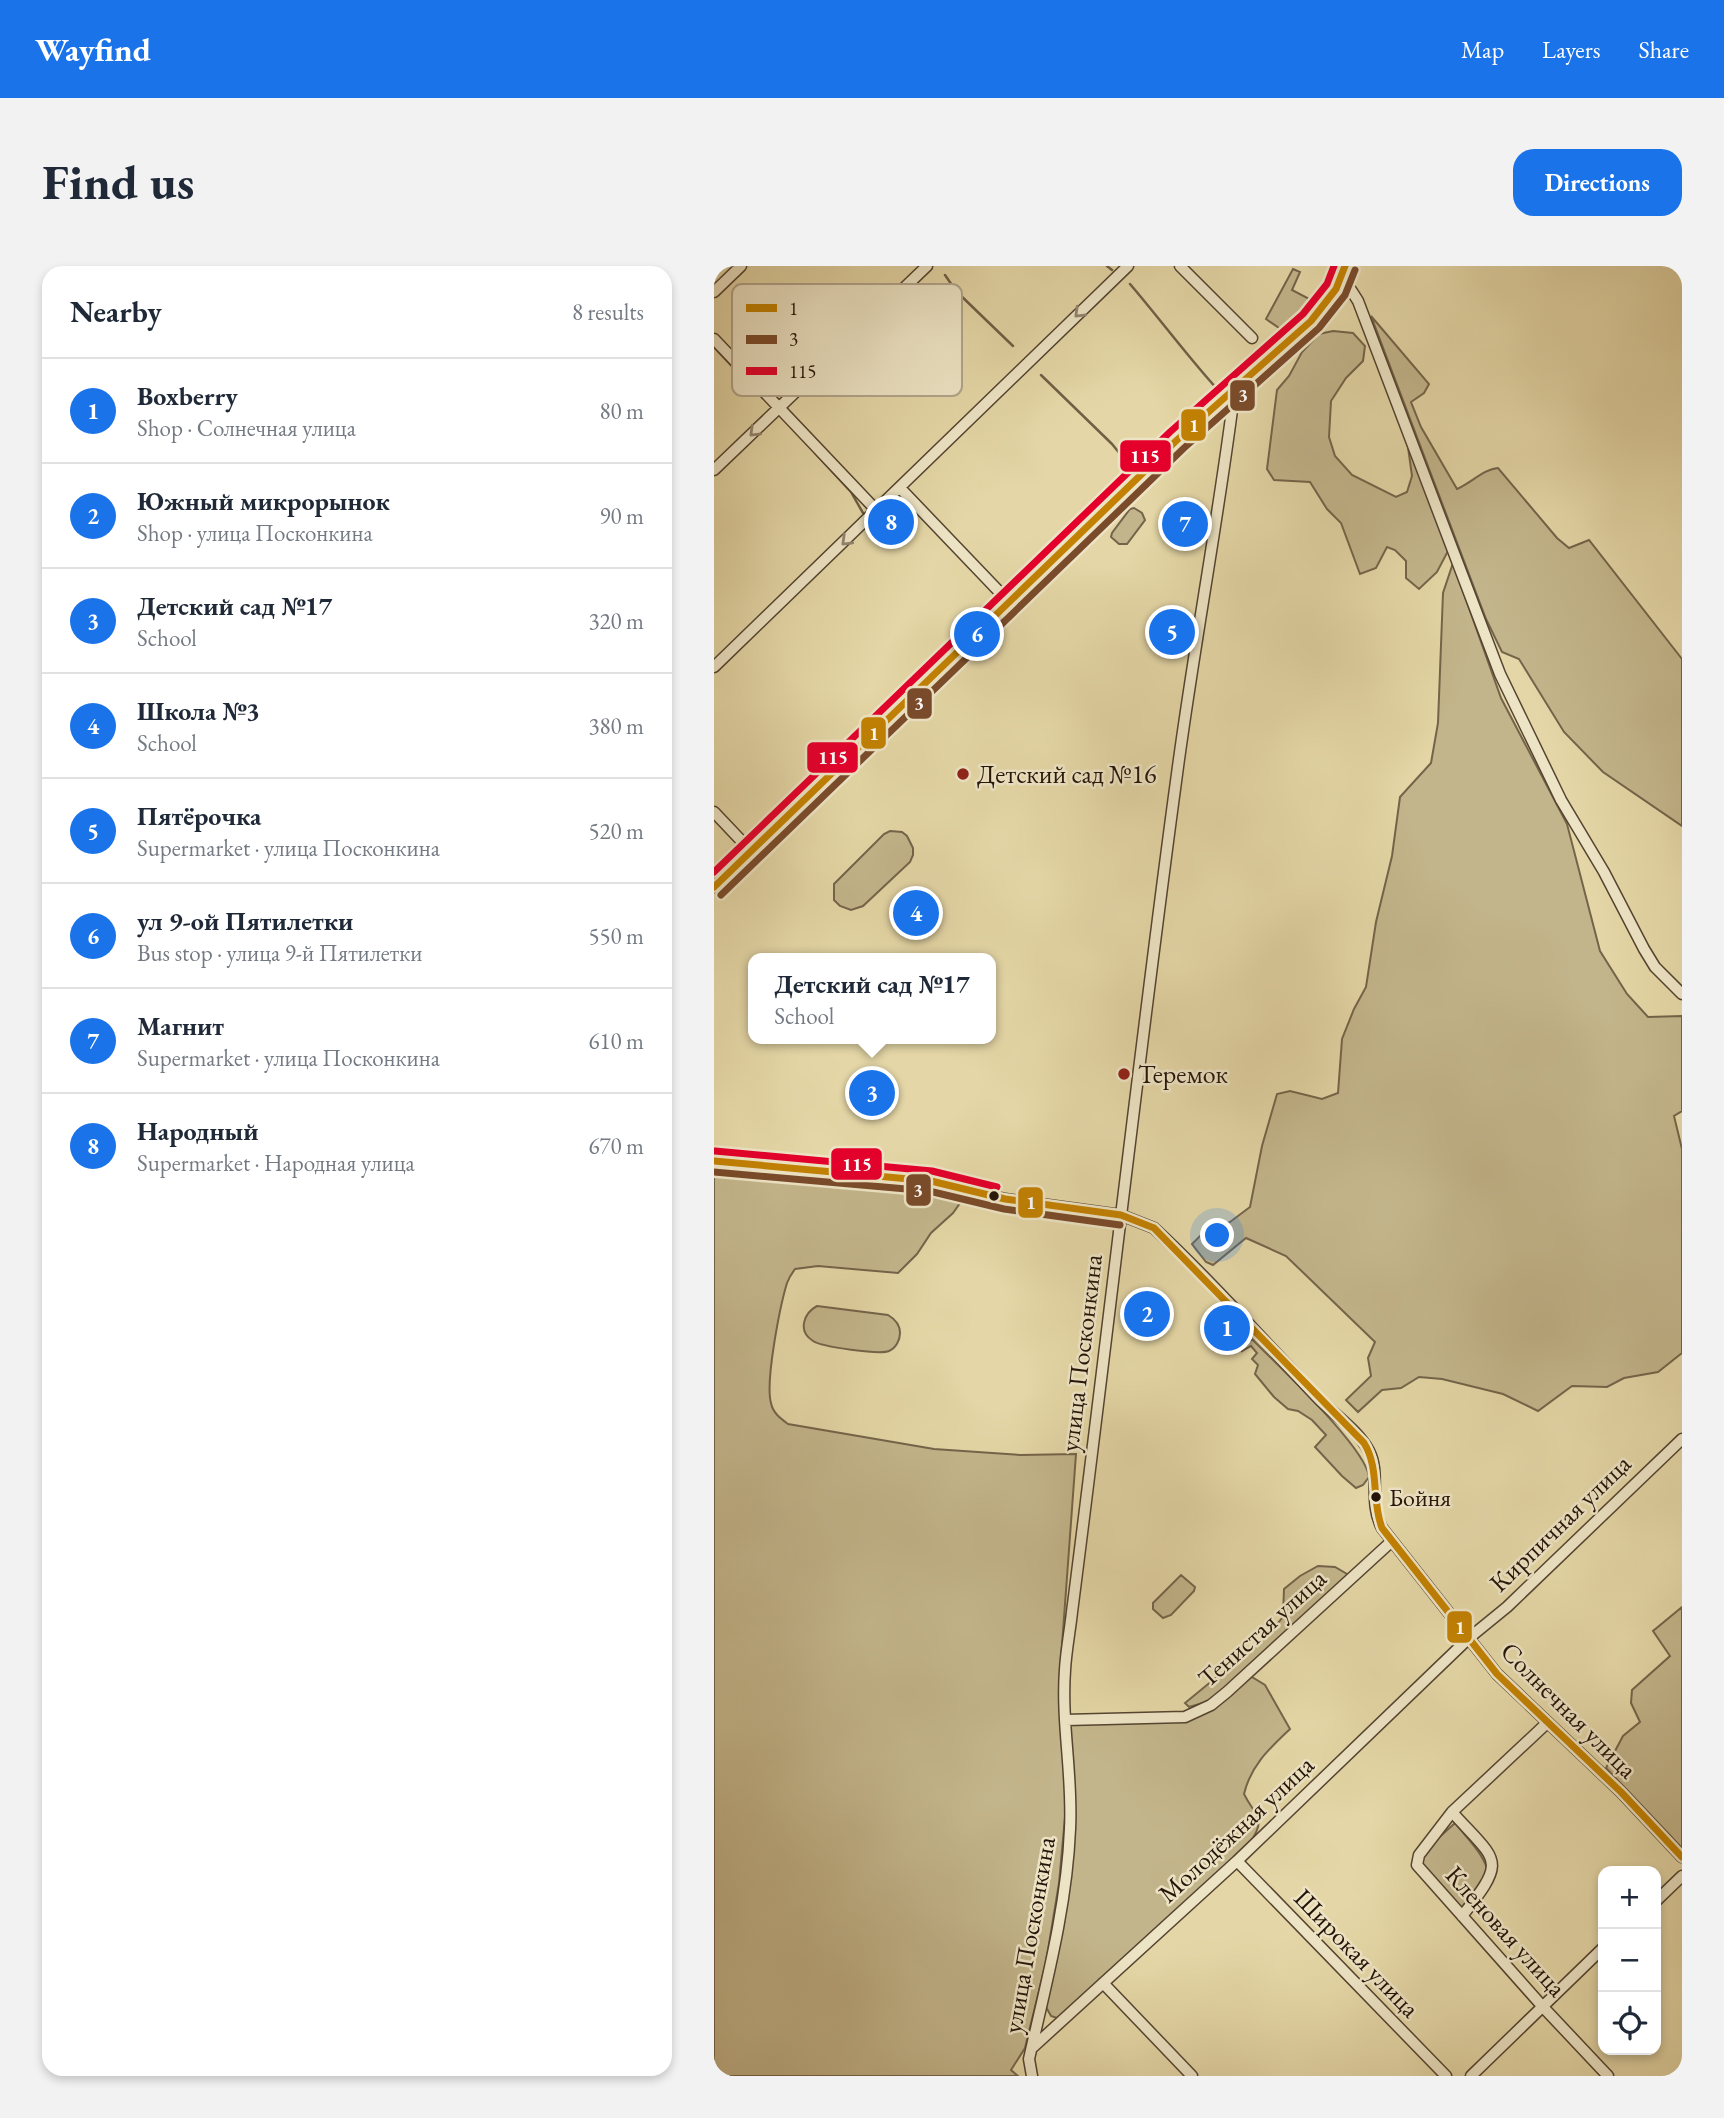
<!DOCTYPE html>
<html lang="en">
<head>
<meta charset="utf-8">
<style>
  :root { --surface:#fff; --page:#f2f2f3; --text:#1f2937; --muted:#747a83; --line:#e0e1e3; --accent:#1a73e8 }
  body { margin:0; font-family:"EB Garamond",serif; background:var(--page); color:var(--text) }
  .controls { position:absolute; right:21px; bottom:21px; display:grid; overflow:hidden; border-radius:14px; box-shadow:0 4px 10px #0003 }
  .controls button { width:63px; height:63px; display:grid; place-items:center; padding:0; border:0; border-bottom:2px solid var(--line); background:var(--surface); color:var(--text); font:35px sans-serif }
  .you { position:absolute; left:504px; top:970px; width:24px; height:24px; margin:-18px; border:5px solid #fff; border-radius:50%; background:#1a73e8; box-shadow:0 0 0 10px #1a73e833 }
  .badge { display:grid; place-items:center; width:46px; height:46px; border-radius:50%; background:var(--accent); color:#fff; font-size:23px; font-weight:700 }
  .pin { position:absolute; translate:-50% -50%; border:4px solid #fff; box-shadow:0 2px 7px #0006 }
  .popup { position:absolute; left:34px; top:687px; width:248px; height:91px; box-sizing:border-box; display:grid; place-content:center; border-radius:14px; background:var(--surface); filter:drop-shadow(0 2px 5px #0005); font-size:23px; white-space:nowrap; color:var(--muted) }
  .popup b { font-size:26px; color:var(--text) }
  .popup::after { content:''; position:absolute; left:50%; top:100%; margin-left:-14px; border:14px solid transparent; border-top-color:var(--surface) }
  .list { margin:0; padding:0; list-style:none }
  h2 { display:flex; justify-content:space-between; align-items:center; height:91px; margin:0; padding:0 28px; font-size:30px }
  h2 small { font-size:23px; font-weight:400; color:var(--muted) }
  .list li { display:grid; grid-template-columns:46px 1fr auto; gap:21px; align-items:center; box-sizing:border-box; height:105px; padding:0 28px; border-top:2px solid var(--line) }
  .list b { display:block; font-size:26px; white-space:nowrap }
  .list p { margin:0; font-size:23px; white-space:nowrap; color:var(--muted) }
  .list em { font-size:23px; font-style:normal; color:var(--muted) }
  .icon { flex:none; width:38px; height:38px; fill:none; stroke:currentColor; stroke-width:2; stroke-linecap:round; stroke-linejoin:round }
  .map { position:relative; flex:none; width:968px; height:1810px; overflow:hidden; border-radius:21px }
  header { display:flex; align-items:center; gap:42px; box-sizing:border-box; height:98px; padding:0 35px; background:var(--accent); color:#fff }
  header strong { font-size:33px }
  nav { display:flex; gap:38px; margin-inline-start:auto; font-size:24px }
  .intro { display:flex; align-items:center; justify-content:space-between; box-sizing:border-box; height:168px; padding:0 42px }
  h1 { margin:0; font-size:49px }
  .button { padding:18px 32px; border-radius:21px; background:var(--accent); color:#fff; font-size:24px; font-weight:700 }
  main { display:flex; gap:42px; padding:0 42px }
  aside { flex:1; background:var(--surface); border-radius:21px; box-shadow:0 4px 10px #0003 }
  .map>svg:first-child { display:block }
  .green { fill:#c3b58b; stroke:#74644a; stroke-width:2 }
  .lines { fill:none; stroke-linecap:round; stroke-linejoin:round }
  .stream { stroke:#706046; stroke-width:2.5 }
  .minor-casing { stroke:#544430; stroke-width:13 }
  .minor { stroke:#ede4c5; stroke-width:10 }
  .bus-1-casing { stroke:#ede4c5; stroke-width:12 }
  .bus-2-casing { stroke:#ede4c5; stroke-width:12 }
  .bus-3-casing { stroke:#ede4c5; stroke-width:12 }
  .bus-1 { stroke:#c28102; stroke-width:7 }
  .bus-2 { stroke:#7a4b2a; stroke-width:7 }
  .bus-3 { stroke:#e4002b; stroke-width:7 }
  .oneway { stroke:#938670 }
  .poi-dot { fill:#8f2418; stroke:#ede4c5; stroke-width:2.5 }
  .bus-dot { fill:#241308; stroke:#ede4c5; stroke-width:2.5 }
  .labels { text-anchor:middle; stroke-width:5; stroke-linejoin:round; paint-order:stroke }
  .bus-label { font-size:24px; fill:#241308; stroke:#ede4c5; text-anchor:start }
  .poi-label { font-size:26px; fill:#241308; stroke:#ede4c5; text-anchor:start }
  .street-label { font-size:26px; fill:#241308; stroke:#ede4c5 }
  .key { fill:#ede4c5; stroke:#b1a58c; stroke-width:2 }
  .key-label { font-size:19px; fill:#241308 }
  .line-badge { stroke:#ede4c5; stroke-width:2.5 }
  .badge-label { font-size:19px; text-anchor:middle; font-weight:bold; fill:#fff }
</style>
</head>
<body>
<header>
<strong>Wayfind</strong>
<nav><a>Map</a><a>Layers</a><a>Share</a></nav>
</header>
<div class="intro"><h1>Find us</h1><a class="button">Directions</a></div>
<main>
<aside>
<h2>Nearby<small>8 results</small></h2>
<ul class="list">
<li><span class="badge">1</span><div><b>Boxberry</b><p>Shop · Солнечная улица</p></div><em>80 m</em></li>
<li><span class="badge">2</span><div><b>Южный микрорынок</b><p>Shop · улица Посконкина</p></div><em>90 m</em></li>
<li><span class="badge">3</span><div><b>Детский сад №17</b><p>School</p></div><em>320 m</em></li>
<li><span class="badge">4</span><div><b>Школа №3</b><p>School</p></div><em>380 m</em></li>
<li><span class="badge">5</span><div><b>Пятёрочка</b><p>Supermarket · улица Посконкина</p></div><em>520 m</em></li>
<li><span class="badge">6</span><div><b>ул 9-ой Пятилетки</b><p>Bus stop · улица 9-й Пятилетки</p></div><em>550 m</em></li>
<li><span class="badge">7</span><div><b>Магнит</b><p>Supermarket · улица Посконкина</p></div><em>610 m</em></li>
<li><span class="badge">8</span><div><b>Народный</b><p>Supermarket · Народная улица</p></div><em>670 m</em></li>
</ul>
</aside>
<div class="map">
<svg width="968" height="1810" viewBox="0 0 968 1810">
  <rect width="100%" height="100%" fill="#e4d6a6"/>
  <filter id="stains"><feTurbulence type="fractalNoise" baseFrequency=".00286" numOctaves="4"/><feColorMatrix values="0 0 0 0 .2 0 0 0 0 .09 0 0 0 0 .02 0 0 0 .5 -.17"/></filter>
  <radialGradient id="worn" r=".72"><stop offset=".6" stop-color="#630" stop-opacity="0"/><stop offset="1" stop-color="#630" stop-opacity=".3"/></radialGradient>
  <path class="green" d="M 579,3 L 586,6 L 578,24 L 603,37 L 575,69 L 552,53 Z
    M 657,50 L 715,118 L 710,127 L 697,136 L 707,161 L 743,223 C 757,217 770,203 784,202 L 843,272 L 855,282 L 875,274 L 968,393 L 968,560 L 889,506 L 850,466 L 805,393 L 788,386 L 772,353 Z
    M 619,65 L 639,67 L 651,80 L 649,95 L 632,112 L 617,135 L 615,171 L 621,190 L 638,209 L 682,231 L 693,226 L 698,210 L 693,174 L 734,285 L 723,306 L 705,323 L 692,312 L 692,295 L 681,284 L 673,281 L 662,302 L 646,308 L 627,257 L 613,243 L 596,216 L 560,214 L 553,203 L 563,124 L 575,110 L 588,86 L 605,68 Z
    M 420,242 L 428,247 L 431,254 L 413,278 L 405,278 L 397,271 L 398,267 L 416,243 Z
    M 739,297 L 787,432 L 853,558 L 886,685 L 913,728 L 934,751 L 968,750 L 968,845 L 960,850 L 968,883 L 968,1087 L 944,1106 L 910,1112 L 893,1121 L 858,1120 L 824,1145 L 789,1128 L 728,1113 L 705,1111 L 687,1122 L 668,1124 L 644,1146 L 632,1134 L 657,1110 L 654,1092 L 661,1076 L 572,990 L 532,972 L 499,999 L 492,996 L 478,978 L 488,968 L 516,956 L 536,941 L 548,880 L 563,828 L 576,825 L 608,833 L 624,827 L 628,773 L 640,743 L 652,721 L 662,656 L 678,590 L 686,531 L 717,497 L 724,457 L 729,327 Z
    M 176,565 L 188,566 L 193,570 L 199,582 L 199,589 L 196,596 L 149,640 L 137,644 L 126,640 L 120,634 L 120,618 L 170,568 Z
    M 0,906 L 212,924 L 234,930 L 246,937 L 239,947 L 217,967 L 203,988 L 184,1007 L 104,1000 L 81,1003 C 78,1007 75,1012 73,1017 C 66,1040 51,1116 57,1137 C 59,1147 66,1152 74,1158 L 220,1183 L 307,1189 L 362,1188 L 345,1420 L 352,1540 L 345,1617 L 332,1696 L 311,1782 L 297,1804 L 304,1810 L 0,1810 Z
    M 103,1040 L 174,1049 C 181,1053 186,1058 186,1067 C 186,1074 182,1082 175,1085 C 166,1089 108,1081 99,1075 C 83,1065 90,1047 103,1040 Z
    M 538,1073 C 563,1099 652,1181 655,1211 L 649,1219 L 642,1222 L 628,1210 L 601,1181 L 612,1169 L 598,1154 L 584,1145 L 574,1143 L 560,1131 L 541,1108 L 544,1099 L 538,1093 L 543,1087 L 537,1080 L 528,1085 L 528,1081 Z
    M 604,1300 L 621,1301 L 633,1308 L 632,1313 L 496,1435 L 475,1441 L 471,1437 L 555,1368 L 569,1351 L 570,1323 L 586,1310 Z
    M 467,1309 L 481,1321 L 480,1325 L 457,1349 L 449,1352 L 439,1343 L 439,1337 Z
    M 968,1341 L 968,1582 L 892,1502 L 909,1470 L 926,1456 L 917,1437 L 918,1424 L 956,1390 L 939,1365 Z
    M 533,1408 L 551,1419 L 576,1463 C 555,1483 537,1499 530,1528 C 542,1552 553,1551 536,1577 L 346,1753 L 337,1750 L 332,1741 L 354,1625 L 356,1454 L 471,1451 Z
    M 741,1557 C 750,1569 776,1594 773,1609 C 770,1620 756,1632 749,1641 L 743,1640 L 707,1598 L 710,1585 Z"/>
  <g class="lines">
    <path class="stream" d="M 393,0 L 398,4
      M 231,9 L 242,25 L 299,80
      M 416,18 C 446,53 473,90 504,124
      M 0,81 L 30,113
      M 327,109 L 398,178 L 420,205
      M 101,187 L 137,226 L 149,247"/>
    <g class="minor-casing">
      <path id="minor" d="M 466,0 L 538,72
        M 625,17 L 637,24 L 644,35 L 786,408 L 847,534 L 890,606 L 930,683 L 941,701 L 968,728
        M 0,26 L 27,0
        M 0,73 L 163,245
        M 0,204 L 213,0
        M 186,222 L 295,336
        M 0,401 L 414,0
        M 0,546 L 37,585
        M 0,621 L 463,174 L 597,55 L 622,23 L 631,0
        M 0,895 L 217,915 L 291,933 L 407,949 L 440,962 C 497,1015 549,1074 603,1131 C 619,1148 644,1164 655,1185 C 667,1208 654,1235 668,1262 L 783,1408 L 907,1526 L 968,1591
        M 351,1454 L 471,1451 L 497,1439 L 513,1426 L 678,1275
        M 833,1457 L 738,1546 L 705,1589 L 703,1599 L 829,1741 L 894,1810
        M 738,1546 C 784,1597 794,1592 748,1650
        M 523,1595 L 732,1810
        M 942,1635 L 968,1610
        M 389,1717 L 478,1810
        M 318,1782 L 523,1595 L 755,1372 L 793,1341 L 968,1173
        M 318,1810 L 315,1793 C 332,1718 353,1640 356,1563 C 359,1510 347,1457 351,1404 C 352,1385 356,1365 358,1346 C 394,1067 425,787 463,508 C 479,387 502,266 518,144 L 524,119
        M 757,1810 L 889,1682"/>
    </g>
    <use href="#minor" class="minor"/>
    <g class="bus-1-casing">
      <path id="bus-1" d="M 0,621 L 463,174 L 597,55 L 622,23 L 631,0
        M 0,895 L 217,915 L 291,933 L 407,949 L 440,962 L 650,1177 C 666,1203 657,1234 668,1262 L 783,1408 L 907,1526 L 968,1591"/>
    </g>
    <g class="bus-2-casing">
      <path id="bus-2" d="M 7,629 L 470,182 L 605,62 L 631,29 L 641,4
        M 0,906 L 215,925 L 290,943 L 406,959"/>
    </g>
    <g class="bus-3-casing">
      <path id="bus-3" d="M 0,606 L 456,166 L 589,48 L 613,18 L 620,0
        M 1,885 L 218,905 L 283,921"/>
    </g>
    <use href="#bus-1" class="bus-1"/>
    <use href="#bus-2" class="bus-2"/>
    <use href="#bus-3" class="bus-3"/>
  </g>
  <defs><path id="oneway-chevron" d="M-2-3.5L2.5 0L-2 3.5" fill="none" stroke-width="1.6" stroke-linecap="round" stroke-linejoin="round" transform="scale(1.75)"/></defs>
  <g class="oneway">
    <use href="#oneway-chevron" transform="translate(365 47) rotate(136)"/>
    <use href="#oneway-chevron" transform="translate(40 166) rotate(136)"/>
    <use href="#oneway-chevron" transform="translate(132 275) rotate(136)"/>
  </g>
  <g class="poi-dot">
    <circle cx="249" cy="508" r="7"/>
    <circle cx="410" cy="808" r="7"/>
  </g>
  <g class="bus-dot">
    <circle cx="280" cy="930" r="6"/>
    <circle cx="662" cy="1231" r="6"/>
  </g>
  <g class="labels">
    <g class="bus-label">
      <text x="675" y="1240">Бойня</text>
    </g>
    <g class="poi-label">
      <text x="263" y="517">Детский сад №16</text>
      <text x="424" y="817">Теремок</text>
    </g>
    <g class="street-label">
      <text transform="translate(367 1087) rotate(-83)" y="9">улица Посконкина</text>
      <text transform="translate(846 1257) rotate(-44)" y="9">Кирпичная улица</text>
      <text transform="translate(548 1362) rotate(-42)" y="9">Тенистая улица</text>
      <text transform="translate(855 1444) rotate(45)" y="9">Солнечная улица</text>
      <text transform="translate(522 1563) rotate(-43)" y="9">Молодёжная улица</text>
      <text transform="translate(792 1665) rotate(48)" y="9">Кленовая улица</text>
      <text transform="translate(315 1669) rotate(-80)" y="9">улица Посконкина</text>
      <text transform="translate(643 1687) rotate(46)" y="9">Широкая улица</text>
    </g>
  </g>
  <rect x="18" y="18" width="230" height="112" rx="10" class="key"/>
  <rect x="32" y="38" width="31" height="8" fill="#c28102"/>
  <rect x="32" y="69" width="31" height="9" fill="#7a4b2a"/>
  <rect x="32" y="101" width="31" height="8" fill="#e4002b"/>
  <g class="key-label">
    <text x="75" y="49">1</text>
    <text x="75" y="80">3</text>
    <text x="75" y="112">115</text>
  </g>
  <g class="line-badge">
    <rect x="515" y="113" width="27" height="33" rx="7" fill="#7a4b2a"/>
    <rect x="466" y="142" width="27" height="34" rx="7" fill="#c28102"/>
    <rect x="405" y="173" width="53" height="34" rx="7" fill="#e4002b"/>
    <rect x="192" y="421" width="27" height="33" rx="7" fill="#7a4b2a"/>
    <rect x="146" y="450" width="27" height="34" rx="7" fill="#c28102"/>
    <rect x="92" y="475" width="53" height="33" rx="7" fill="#e4002b"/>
    <rect x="116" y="881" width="53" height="34" rx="7" fill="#e4002b"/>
    <rect x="191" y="907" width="27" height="34" rx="7" fill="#7a4b2a"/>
    <rect x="303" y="920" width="27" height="33" rx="7" fill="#c28102"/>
    <rect x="732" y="1344" width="27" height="34" rx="7" fill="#c28102"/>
  </g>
  <g class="badge-label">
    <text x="529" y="136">3</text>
    <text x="480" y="166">1</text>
    <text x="431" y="197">115</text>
    <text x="205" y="444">3</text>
    <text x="160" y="474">1</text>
    <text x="119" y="498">115</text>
    <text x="143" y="905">115</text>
    <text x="204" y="931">3</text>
    <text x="317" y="943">1</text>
    <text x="746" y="1368">1</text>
  </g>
  <rect width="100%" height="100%" filter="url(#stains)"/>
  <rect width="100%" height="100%" fill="url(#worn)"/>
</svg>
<div class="controls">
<button>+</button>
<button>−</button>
<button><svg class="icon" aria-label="locate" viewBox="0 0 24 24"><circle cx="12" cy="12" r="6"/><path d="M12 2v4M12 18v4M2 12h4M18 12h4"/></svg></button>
</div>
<div class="you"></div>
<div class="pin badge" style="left:513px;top:1062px">1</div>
<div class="pin badge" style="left:433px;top:1048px">2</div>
<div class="pin badge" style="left:158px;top:827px">3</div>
<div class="popup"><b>Детский сад №17</b>School</div>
<div class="pin badge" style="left:202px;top:647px">4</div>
<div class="pin badge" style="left:458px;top:366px">5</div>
<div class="pin badge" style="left:263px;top:368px">6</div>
<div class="pin badge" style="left:471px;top:258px">7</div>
<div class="pin badge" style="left:177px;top:256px">8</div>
</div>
</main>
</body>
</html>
